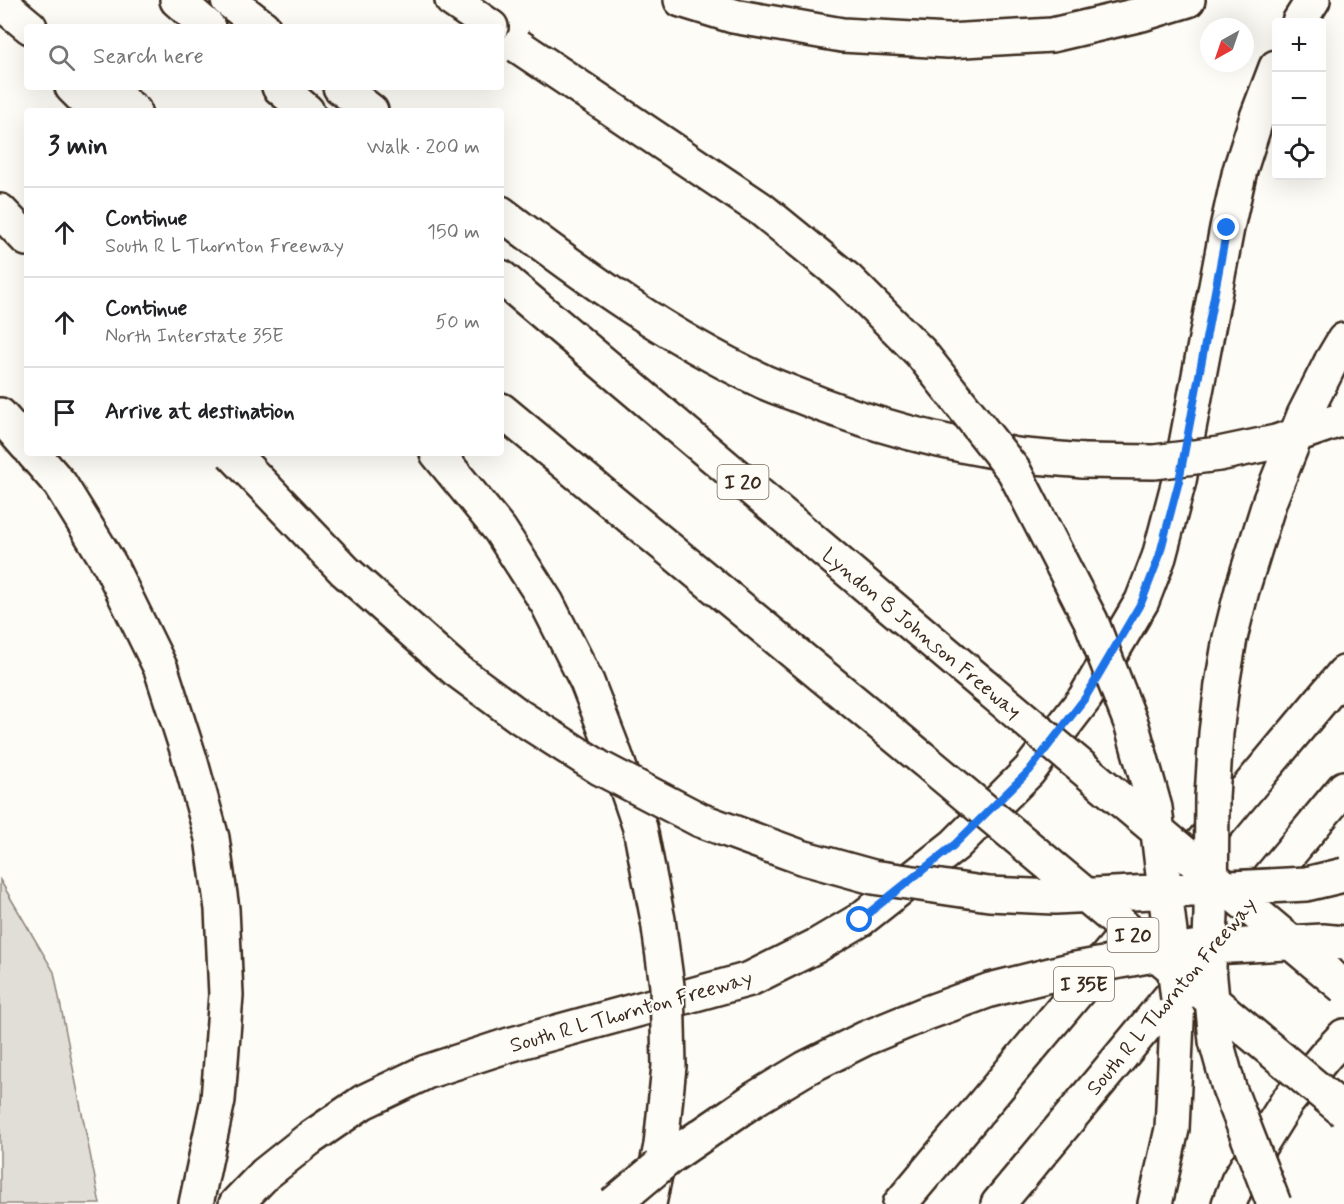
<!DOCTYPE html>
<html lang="en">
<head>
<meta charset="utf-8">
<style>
  :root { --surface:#fff; --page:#f2f2f2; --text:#202124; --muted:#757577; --line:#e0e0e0 }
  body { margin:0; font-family:Mynerve,sans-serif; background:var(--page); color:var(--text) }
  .controls { position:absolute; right:18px; top:18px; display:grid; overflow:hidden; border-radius:6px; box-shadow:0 6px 24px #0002 }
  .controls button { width:54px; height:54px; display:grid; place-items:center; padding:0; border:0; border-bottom:2px solid var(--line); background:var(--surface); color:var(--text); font:30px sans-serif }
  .compass { position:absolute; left:1200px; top:18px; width:54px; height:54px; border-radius:50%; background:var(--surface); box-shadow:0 6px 24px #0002; rotate:220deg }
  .stop { position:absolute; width:18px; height:18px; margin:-14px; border:4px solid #1a73e8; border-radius:50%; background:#fff }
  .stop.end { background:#1a73e8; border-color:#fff; box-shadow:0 2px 6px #0008 }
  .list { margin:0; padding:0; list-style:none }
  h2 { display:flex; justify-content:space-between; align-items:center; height:78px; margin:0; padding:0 24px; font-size:26px }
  h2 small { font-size:20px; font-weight:400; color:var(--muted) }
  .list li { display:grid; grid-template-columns:39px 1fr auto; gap:18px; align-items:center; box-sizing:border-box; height:90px; padding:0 24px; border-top:2px solid var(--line) }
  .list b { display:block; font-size:22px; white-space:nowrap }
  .list p { margin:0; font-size:20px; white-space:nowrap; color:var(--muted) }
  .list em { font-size:20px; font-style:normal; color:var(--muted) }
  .icon { flex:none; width:33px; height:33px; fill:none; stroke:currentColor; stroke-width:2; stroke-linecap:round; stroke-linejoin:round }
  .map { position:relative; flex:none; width:1344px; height:1204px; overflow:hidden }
  .search { position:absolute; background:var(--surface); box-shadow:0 6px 24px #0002; left:24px; top:24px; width:480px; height:66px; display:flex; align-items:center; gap:15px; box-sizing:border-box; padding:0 21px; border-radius:6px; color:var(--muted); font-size:22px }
  .panel { position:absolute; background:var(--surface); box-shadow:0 6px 24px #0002; left:24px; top:108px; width:480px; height:348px; border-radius:6px }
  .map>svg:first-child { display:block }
  .green { fill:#e1ded7; stroke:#8e847a; stroke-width:1.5 }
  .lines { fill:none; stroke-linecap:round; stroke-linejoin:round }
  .secondary-casing { stroke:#3b2a1e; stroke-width:38 }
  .highway-casing { stroke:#3b2a1e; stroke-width:38 }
  .secondary { stroke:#fdfcf7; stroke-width:33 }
  .highway { stroke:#fdfcf7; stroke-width:33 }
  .highway-bridge-casing { stroke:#3b2a1e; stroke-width:38; stroke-linecap:butt }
  .highway-bridge { stroke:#fdfcf7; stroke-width:33 }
  .route { stroke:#1a73e8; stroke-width:8 }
  .labels { text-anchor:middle; stroke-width:4.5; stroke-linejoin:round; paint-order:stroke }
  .shield { fill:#fdfcf7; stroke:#75695f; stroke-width:1.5 }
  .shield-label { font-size:20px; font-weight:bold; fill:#3b2a1e }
  .street-label { font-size:21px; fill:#3b2a1e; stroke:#fdfcf7 }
</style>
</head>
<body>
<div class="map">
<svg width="1344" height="1204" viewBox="0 0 1344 1204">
  <rect width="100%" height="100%" fill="#fdfcf7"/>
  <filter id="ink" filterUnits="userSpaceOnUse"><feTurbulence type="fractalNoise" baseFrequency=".0167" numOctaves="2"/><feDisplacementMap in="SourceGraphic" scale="12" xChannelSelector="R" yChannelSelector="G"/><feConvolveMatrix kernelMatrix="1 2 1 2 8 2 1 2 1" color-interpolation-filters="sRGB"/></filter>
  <g filter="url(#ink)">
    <path class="green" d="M 0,880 L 54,972 L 100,1204 L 0,1204 Z"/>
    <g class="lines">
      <g class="secondary-casing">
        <path id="secondary" d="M 681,0 L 733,16 L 842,35 L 948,41 L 1052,35 L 1142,14 L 1188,0
          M 1299,22 L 1313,0
          M 0,415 L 27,446
          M 33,453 L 60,484 L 110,565 L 161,669 L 190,759 L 212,838 L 222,909 L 226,995 L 218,1100 L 196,1204
          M 236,1204 L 265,1174 L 309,1139 L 363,1102 L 426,1072 L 509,1045 L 750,979 L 816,946 L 860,920 L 955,845 L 1029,771 L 1085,698 L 1142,601 L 1159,557 L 1179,481 L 1227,228 L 1240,170 L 1257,117 L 1276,67
          M 1229,1204 L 1238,1181 L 1287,1102 L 1326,1055 L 1344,1036"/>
      </g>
      <g class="highway-casing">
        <path id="highway" d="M 177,0 L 208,27
          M 228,0 L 263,27
          M 452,0 L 491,27
          M 0,2 L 30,27
          M 72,87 L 96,111
          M 104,87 L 134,111
          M 279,87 L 307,111
          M 340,87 L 371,111
          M 0,211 L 27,239
          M 501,213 C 582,275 667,336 760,380 C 772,386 785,390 797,395 C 870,425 946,445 1025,456 C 1044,458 1064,459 1083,461
          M 501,277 L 985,686
          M 1331,362 L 1344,340
          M 501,410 L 923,759
          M 437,453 L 500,530 L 547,603 L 587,682 L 616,757 L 640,828 L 658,920
          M 649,1204 L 660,1150
          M 900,1204 L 1344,673
          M 998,1204 L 1344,788
          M 1155,1204 L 1172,1129 L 1178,999"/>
      </g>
      <use href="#secondary" class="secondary"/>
      <use href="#highway" class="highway"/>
      <g class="highway-bridge-casing">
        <path id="highway-bridge" d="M 518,46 L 761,209 L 847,279 L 920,352 L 1014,471 L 1091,621 L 1132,726 L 1155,808 L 1178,999
          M 232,453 L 345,571 L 455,669 L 520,717 L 600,768 L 700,820 L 801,857 L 873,877 L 989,894 L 1055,897 L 1306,884 L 1344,875
          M 1083,461 L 1154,462 L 1219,454 L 1276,442 L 1337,421
          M 985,686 L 1344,987
          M 923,759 L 1344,1111
          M 658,920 L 667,986 L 669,1066 L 661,1145
          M 614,1204 L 670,1157 L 756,1098 L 806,1068 L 866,1038 L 927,1013 L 990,990 L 1070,970 L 1193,948 L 1323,941 L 1344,943
          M 1274,1204 L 1229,1088 L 1216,1041 L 1209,968 L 1211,914 L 1212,797 L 1216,733 L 1222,685 L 1230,638 L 1242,590 L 1270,500 L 1304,415 L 1331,362"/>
      </g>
      <use href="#highway-bridge" class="highway-bridge"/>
    </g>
  </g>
  <g class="lines" filter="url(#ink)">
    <path class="route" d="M 860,920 L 954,845 L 1029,771 L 1085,698 L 1142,601 L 1159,557 L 1179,481 L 1227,228"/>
  </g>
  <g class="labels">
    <g class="shield">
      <rect x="717.5" y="465" width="51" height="34" rx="4.5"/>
      <rect x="1107.5" y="918" width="51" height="34" rx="4.5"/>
      <rect x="1054" y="967" width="60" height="34" rx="4.5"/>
    </g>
    <g class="shield-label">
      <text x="743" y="489">I 20</text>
      <text x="1133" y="942">I 20</text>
      <text x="1084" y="991">I 35E</text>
    </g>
    <g class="street-label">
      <text transform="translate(922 633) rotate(40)" y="7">Lyndon B Johnson Freeway</text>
      <text transform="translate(1171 996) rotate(-50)" y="7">South R L Thornton Freeway</text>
      <text transform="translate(631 1011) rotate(-16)" y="7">South R L Thornton Freeway</text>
    </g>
  </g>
</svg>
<div class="controls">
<button>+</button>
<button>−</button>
<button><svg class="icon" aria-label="locate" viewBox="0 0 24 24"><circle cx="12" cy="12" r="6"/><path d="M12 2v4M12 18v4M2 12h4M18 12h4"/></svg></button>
</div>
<svg class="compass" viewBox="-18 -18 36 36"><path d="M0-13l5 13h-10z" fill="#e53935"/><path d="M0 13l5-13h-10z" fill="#757577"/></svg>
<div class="stop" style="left:860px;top:920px"></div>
<div class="stop end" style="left:1227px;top:228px"></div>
<div class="search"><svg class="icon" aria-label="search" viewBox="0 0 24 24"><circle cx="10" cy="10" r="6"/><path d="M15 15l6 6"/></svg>Search here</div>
<section class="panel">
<h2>3 min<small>Walk · 200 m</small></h2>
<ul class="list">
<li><svg class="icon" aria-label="ahead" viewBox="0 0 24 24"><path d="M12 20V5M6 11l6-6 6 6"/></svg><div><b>Continue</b><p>South R L Thornton Freeway</p></div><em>150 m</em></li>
<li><svg class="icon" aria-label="ahead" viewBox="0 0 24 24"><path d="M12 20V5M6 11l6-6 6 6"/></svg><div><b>Continue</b><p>North Interstate 35E</p></div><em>50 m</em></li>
<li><svg class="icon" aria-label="arrive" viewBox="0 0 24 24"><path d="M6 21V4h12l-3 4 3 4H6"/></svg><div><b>Arrive at destination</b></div></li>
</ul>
</section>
</div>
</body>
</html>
